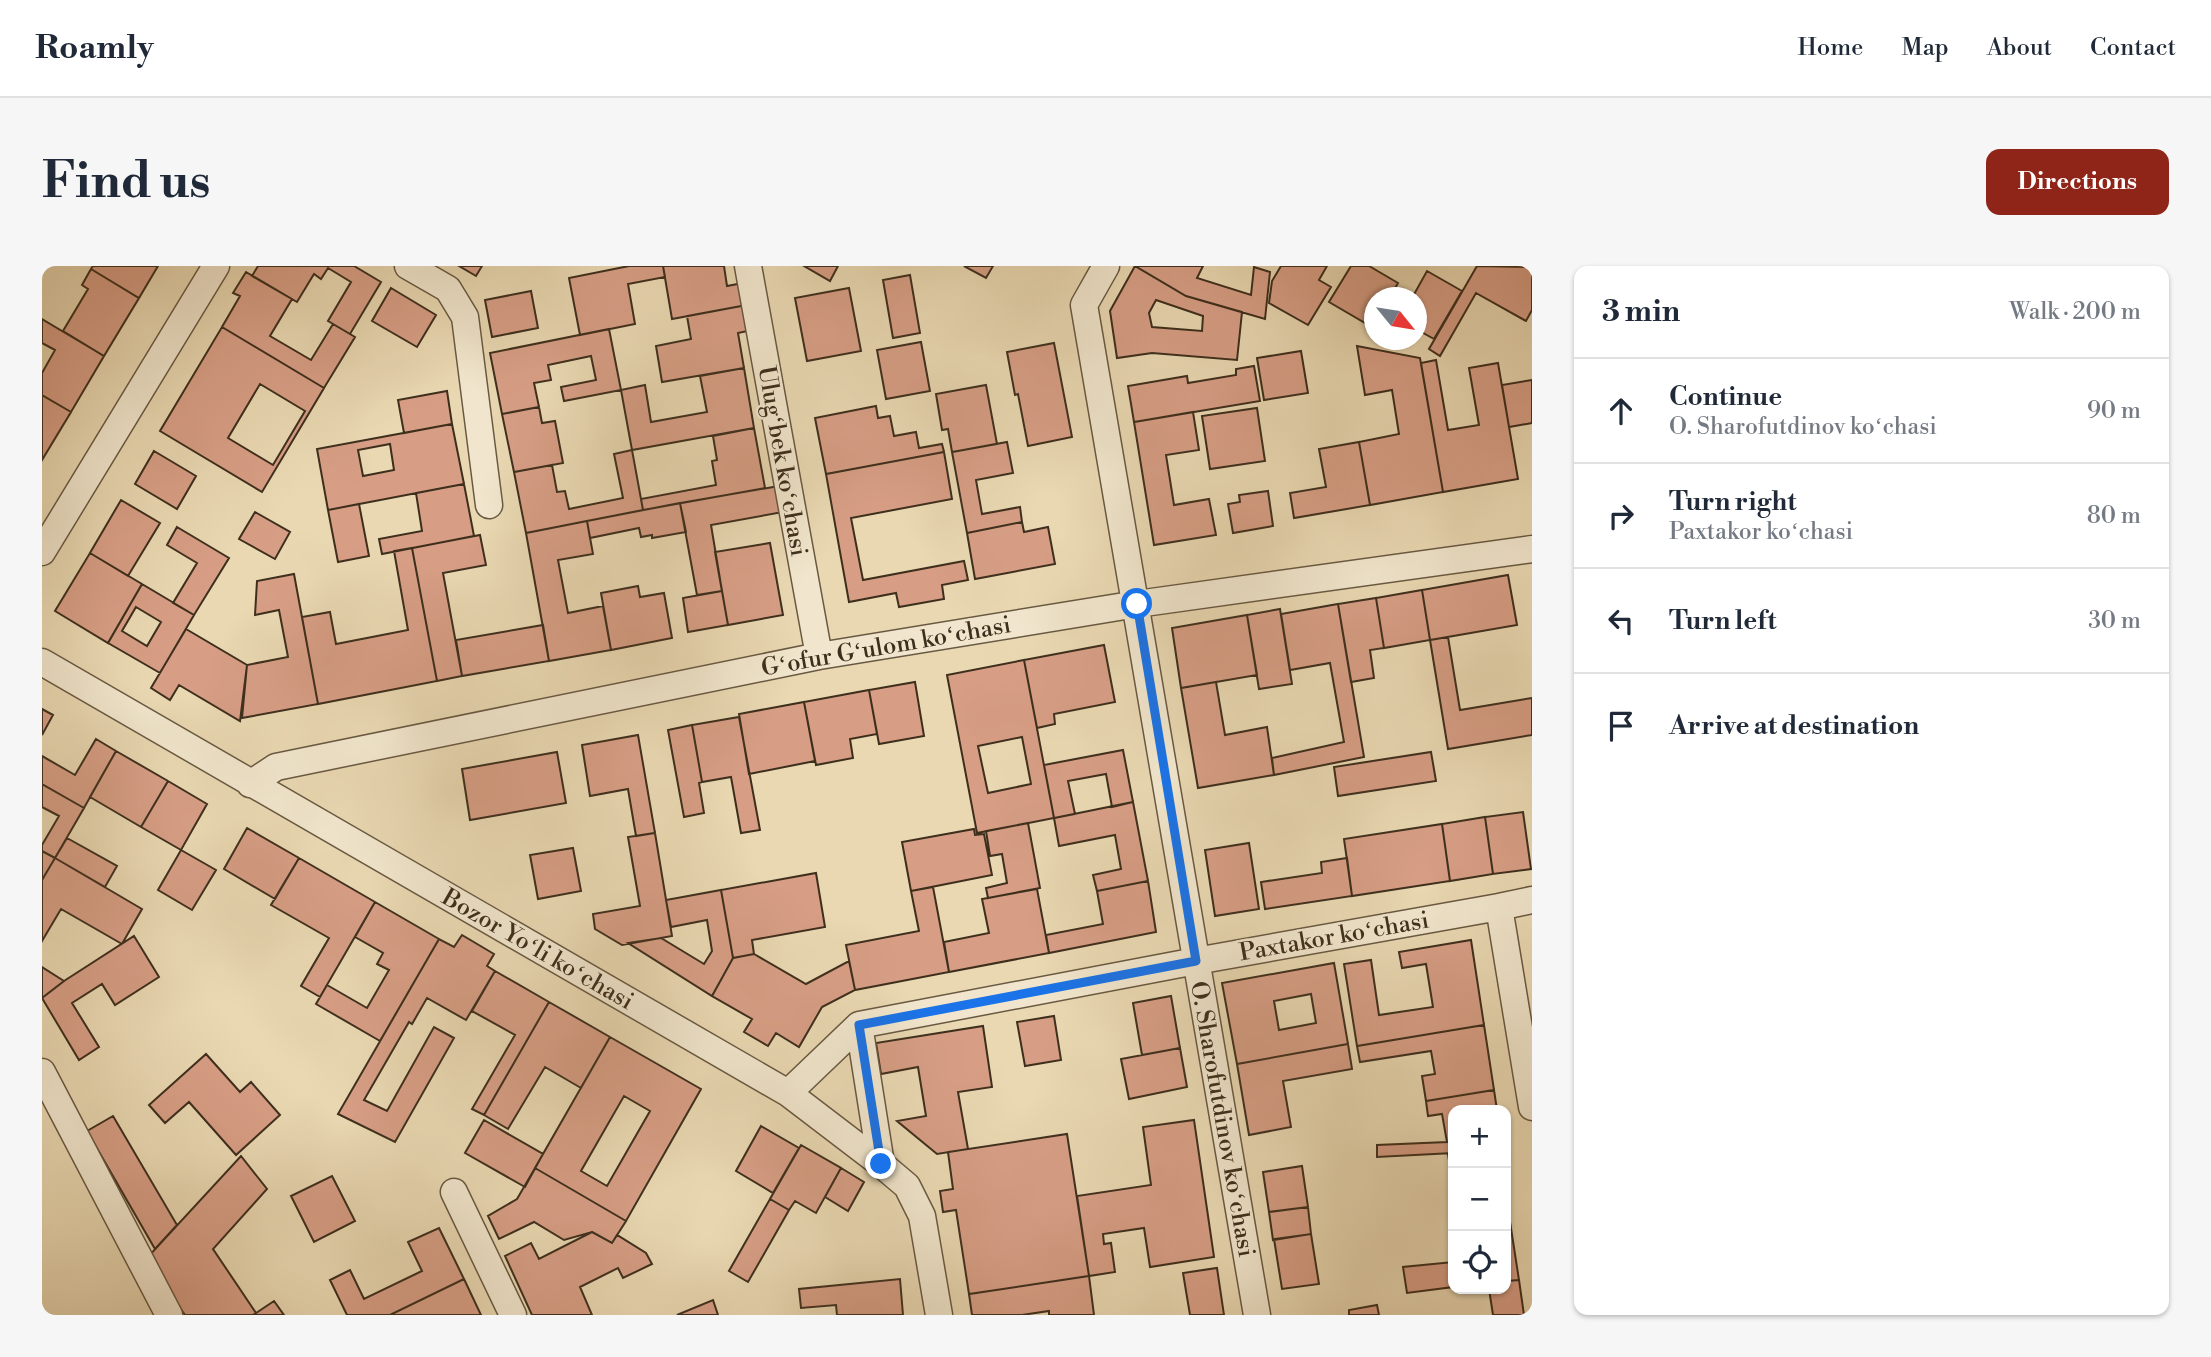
<!DOCTYPE html>
<html lang="en">
<head>
<meta charset="utf-8">
<style>
  :root { --surface:#fff; --page:#f6f6f7; --text:#1f2937; --muted:#747a83; --line:#e0e1e3; --accent:#8f2418 }
  body { margin:0; font-family:"Libre Bodoni",serif; background:var(--page); color:var(--text) }
  .controls { position:absolute; right:21px; bottom:21px; display:grid; overflow:hidden; border-radius:14px; box-shadow:0 2px 5px #0004 }
  .controls button { width:63px; height:63px; display:grid; place-items:center; padding:0; border:0; border-bottom:2px solid var(--line); background:var(--surface); color:var(--text); font:35px sans-serif }
  .compass { position:absolute; left:1322px; top:21px; width:63px; height:63px; border-radius:50%; background:var(--surface); box-shadow:0 2px 5px #0004; rotate:120deg }
  .stop { position:absolute; width:21px; height:21px; margin:-16px; border:5px solid #1a73e8; border-radius:50%; background:#fff }
  .stop.end { background:#1a73e8; border-color:#fff; box-shadow:0 2px 7px #0008 }
  .list { margin:0; padding:0; list-style:none }
  h2 { display:flex; justify-content:space-between; align-items:center; height:91px; margin:0; padding:0 28px; font-size:30px }
  h2 small { font-size:23px; font-weight:400; color:var(--muted) }
  .list li { display:grid; grid-template-columns:46px 1fr auto; gap:21px; align-items:center; box-sizing:border-box; height:105px; padding:0 28px; border-top:2px solid var(--line) }
  .list b { display:block; font-size:26px; white-space:nowrap }
  .list p { margin:0; font-size:23px; white-space:nowrap; color:var(--muted) }
  .list em { font-size:23px; font-style:normal; color:var(--muted) }
  .icon { flex:none; width:38px; height:38px; fill:none; stroke:currentColor; stroke-width:2; stroke-linecap:round; stroke-linejoin:round }
  .map { position:relative; flex:none; width:1490px; height:1049px; overflow:hidden; border-radius:14px }
  header { display:flex; align-items:center; gap:42px; box-sizing:border-box; height:98px; padding:0 35px; background:var(--surface); border-bottom:2px solid var(--line) }
  header strong { font-size:33px }
  nav { display:flex; gap:38px; margin-inline-start:auto; font-size:24px }
  .intro { display:flex; align-items:center; justify-content:space-between; box-sizing:border-box; height:168px; padding:0 42px }
  h1 { margin:0; font-size:49px }
  .button { padding:18px 32px; border-radius:14px; background:var(--accent); color:#fff; font-size:24px; font-weight:700 }
  main { display:flex; gap:42px; padding:0 42px }
  aside { flex:1; background:var(--surface); border-radius:14px; box-shadow:0 2px 5px #0004 }
  .map>svg:first-child { display:block }
  .building { fill:#d79e85; stroke:#3e2f1d; stroke-width:2; fill-rule:evenodd }
  .lines { fill:none; stroke-linecap:round; stroke-linejoin:round }
  .minor-casing { stroke:#695942; stroke-width:29 }
  .minor { stroke:#f1e6cd; stroke-width:26 }
  .route { stroke:#1a73e8; stroke-width:9 }
  .labels { text-anchor:middle; stroke-width:5; stroke-linejoin:round; paint-order:stroke }
  .street-label { font-size:24px; fill:#3e2f1d; stroke:#f1e6cd }
</style>
</head>
<body>
<header>
<strong>Roamly</strong>
<nav><a>Home</a><a>Map</a><a>About</a><a>Contact</a></nav>
</header>
<div class="intro"><h1>Find us</h1><a class="button">Directions</a></div>
<main>
<div class="map">
<svg width="1490" height="1049" viewBox="0 0 1490 1049">
  <rect width="100%" height="100%" fill="#e9d8b2"/>
  <filter id="stains"><feTurbulence type="fractalNoise" baseFrequency=".00286" numOctaves="4"/><feColorMatrix values="0 0 0 0 .2 0 0 0 0 .09 0 0 0 0 .02 0 0 0 .5 -.17"/></filter>
  <radialGradient id="worn" r=".72"><stop offset=".6" stop-color="#630" stop-opacity="0"/><stop offset="1" stop-color="#630" stop-opacity=".3"/></radialGradient>
  <path class="building" d="M 51,0 L 116,0 L 97,32 L 49,3 Z
    M 216,0 L 312,0 L 339,16 L 308,68 L 286,55 L 309,16 L 286,2 L 279,13 L 272,8 L 255,36 L 210,10 Z
    M 417,0 L 440,0 L 434,10 Z
    M 587,0 L 621,0 L 623,11 L 586,18 L 593,58 L 538,69 L 527,12 Z
    M 621,0 L 682,0 L 685,20 L 701,17 L 705,39 L 630,53 Z
    M 762,0 L 796,0 L 788,15 Z
    M 922,0 L 951,0 L 944,12 Z
    M 1093,0 L 1144,30 L 1200,46 L 1195,94 L 1110,87 L 1075,92 L 1068,45 ZM 1114,34 L 1161,50 L 1160,65 L 1110,61 L 1107,47 Z
    M 1093,0 L 1161,0 L 1155,12 L 1209,29 L 1212,1 L 1228,6 L 1223,53 L 1144,30 Z
    M 1239,0 L 1285,0 L 1277,14 L 1289,21 L 1266,59 L 1227,37 L 1230,15 Z
    M 1309,0 L 1327,0 L 1356,17 L 1347,32 L 1332,32 L 1332,57 L 1330,61 L 1287,36 Z
    M 1435,0 L 1490,1 L 1490,44 L 1484,55 L 1434,27 L 1398,90 L 1387,83 Z
    M 49,3 L 97,32 L 62,90 L 21,65 L 46,23 L 40,19 Z
    M 1385,5 L 1420,25 L 1392,73 L 1374,63 L 1374,32 L 1370,32 Z
    M 204,6 L 250,33 L 228,70 L 269,94 L 291,58 L 313,71 L 282,122 L 180,61 L 198,30 L 191,27 Z
    M 868,9 L 878,67 L 851,72 L 841,14 Z
    M 349,22 L 394,49 L 375,81 L 330,55 Z
    M 807,22 L 819,85 L 765,95 L 753,32 Z
    M 489,25 L 496,62 L 450,71 L 443,34 Z
    M 705,39 L 710,64 L 696,67 L 702,102 L 620,116 L 614,80 L 649,73 L 645,50 Z
    M 0,53 L 62,90 L 29,146 L 0,129 L 0,107 L 13,84 L 0,77 Z
    M 180,61 L 282,122 L 220,226 L 118,165 ZM 218,118 L 263,145 L 231,199 L 186,172 Z
    M 567,63 L 579,124 L 522,135 L 519,121 L 554,114 L 549,90 L 506,99 L 509,114 L 492,117 L 497,141 L 460,148 L 448,87 Z
    M 879,76 L 888,125 L 844,133 L 835,84 Z
    M 1012,77 L 1030,171 L 986,180 L 976,128 L 973,129 L 965,86 Z
    M 1315,80 L 1378,92 L 1401,226 L 1328,239 L 1317,176 L 1357,168 L 1350,124 L 1323,129 Z
    M 1259,85 L 1266,127 L 1222,134 L 1215,92 Z
    M 1394,94 L 1406,164 L 1437,159 L 1427,102 L 1456,97 L 1476,213 L 1401,226 L 1379,97 Z
    M 1212,100 L 1218,135 L 1092,156 L 1086,120 L 1145,110 L 1146,117 L 1194,109 L 1194,103 Z
    M 702,102 L 712,162 L 590,184 L 579,124 L 603,119 L 609,156 L 665,146 L 658,110 Z
    M 1490,114 L 1490,157 L 1467,161 L 1460,119 Z
    M 944,119 L 955,178 L 910,186 L 906,163 L 900,164 L 894,128 Z
    M 405,125 L 410,158 L 362,167 L 356,134 Z
    M 0,129 L 29,146 L 0,194 Z
    M 834,140 L 836,152 L 848,150 L 852,170 L 874,166 L 877,182 L 900,178 L 902,186 L 784,208 L 773,152 Z
    M 497,141 L 500,157 L 513,155 L 521,197 L 472,206 L 460,148 Z
    M 1215,142 L 1223,195 L 1168,203 L 1160,150 Z
    M 1151,146 L 1157,184 L 1124,189 L 1132,239 L 1167,233 L 1174,269 L 1112,279 L 1092,156 Z
    M 410,158 L 422,218 L 286,244 L 275,183 ZM 348,178 L 352,204 L 321,210 L 316,184 Z
    M 712,162 L 723,222 L 601,244 L 599,233 L 674,219 L 670,195 L 675,194 L 671,170 Z
    M 965,176 L 971,207 L 934,214 L 940,248 L 978,241 L 980,256 L 925,267 L 910,186 Z
    M 1317,176 L 1328,239 L 1252,252 L 1248,227 L 1284,221 L 1277,183 Z
    M 590,184 L 601,244 L 484,267 L 472,206 L 510,199 L 515,226 L 523,225 L 527,243 L 581,232 L 572,188 Z
    M 112,185 L 154,210 L 135,243 L 93,218 Z
    M 902,186 L 910,233 L 809,252 L 821,314 L 922,295 L 926,314 L 900,319 L 902,333 L 857,341 L 854,327 L 807,336 L 784,208 Z
    M 422,218 L 432,270 L 340,288 L 337,273 L 380,265 L 374,227 Z
    M 737,220 L 741,246 L 669,259 L 680,325 L 655,329 L 638,237 Z
    M 1226,225 L 1231,260 L 1191,267 L 1186,238 L 1198,236 L 1197,229 Z
    M 79,234 L 118,257 L 86,310 L 48,287 Z
    M 638,237 L 644,266 L 610,272 L 610,269 L 599,271 L 597,262 L 548,272 L 545,255 Z
    M 317,238 L 327,290 L 296,296 L 286,244 Z
    M 213,246 L 248,266 L 233,293 L 197,273 Z
    M 545,255 L 551,288 L 516,294 L 526,347 L 561,340 L 569,384 L 507,395 L 484,267 Z
    M 980,256 L 982,266 L 1006,261 L 1013,298 L 933,313 L 925,267 Z
    M 135,261 L 187,292 L 152,349 L 131,337 L 155,297 L 125,279 Z
    M 438,269 L 444,299 L 401,307 L 420,410 L 395,415 L 370,282 Z
    M 728,277 L 741,349 L 686,359 L 673,286 Z
    M 370,282 L 395,415 L 276,438 L 260,351 L 288,346 L 294,378 L 366,364 L 352,285 Z
    M 48,287 L 100,318 L 66,377 L 13,345 Z
    M 252,308 L 276,438 L 200,452 L 205,399 L 246,391 L 237,344 L 213,349 L 215,315 Z
    M 1466,309 L 1475,359 L 1388,374 L 1380,324 Z
    M 100,318 L 152,349 L 118,407 L 66,377 ZM 94,341 L 119,356 L 105,380 L 80,365 Z
    M 596,320 L 598,331 L 622,327 L 630,372 L 569,384 L 559,327 Z
    M 1380,324 L 1388,374 L 1342,382 L 1334,332 Z
    M 680,325 L 686,359 L 646,366 L 641,332 Z
    M 1334,332 L 1342,382 L 1328,384 L 1332,412 L 1309,416 L 1296,338 Z
    M 1296,338 L 1322,491 L 1232,509 L 1230,492 L 1302,476 L 1288,397 L 1248,404 L 1239,348 Z
    M 1238,343 L 1250,418 L 1217,423 L 1205,349 Z
    M 1205,349 L 1215,409 L 1139,422 L 1130,362 Z
    M 501,359 L 507,395 L 420,410 L 414,374 Z
    M 144,363 L 205,399 L 198,455 L 137,419 L 128,434 L 109,422 Z
    M 1406,371 L 1418,444 L 1490,432 L 1490,469 L 1406,483 L 1388,374 Z
    M 1062,379 L 1073,436 L 1012,448 L 1013,458 L 995,462 L 982,394 Z
    M 982,394 L 1012,552 L 935,567 L 905,409 ZM 980,471 L 989,518 L 946,527 L 936,480 Z
    M 873,416 L 882,470 L 837,478 L 827,424 Z
    M 1174,416 L 1183,469 L 1225,461 L 1232,509 L 1156,522 L 1139,422 Z
    M 827,424 L 835,468 L 808,473 L 811,492 L 774,499 L 762,436 Z
    M 762,436 L 773,495 L 707,508 L 697,448 Z
    M 0,443 L 11,449 L 0,469 Z
    M 697,451 L 718,564 L 699,567 L 689,511 L 660,516 L 650,459 Z
    M 650,459 L 660,516 L 657,517 L 662,547 L 642,551 L 626,464 Z
    M 596,469 L 613,567 L 594,570 L 586,523 L 548,530 L 540,479 Z
    M 54,473 L 74,485 L 42,542 L 0,518 L 0,490 L 33,509 Z
    M 1081,484 L 1091,536 L 1070,541 L 1064,508 L 1026,515 L 1033,548 L 1012,552 L 1002,499 Z
    M 74,485 L 126,515 L 99,561 L 48,531 Z
    M 515,486 L 524,537 L 428,554 L 420,503 Z
    M 1389,486 L 1394,515 L 1296,530 L 1292,501 Z
    M 126,515 L 165,538 L 139,584 L 99,561 Z
    M 0,518 L 42,542 L 13,592 L 0,585 L 0,579 L 17,550 L 0,541 Z
    M 1091,536 L 1106,615 L 1055,625 L 1051,609 L 1079,603 L 1073,569 L 1017,580 L 1012,552 Z
    M 1481,546 L 1489,603 L 1451,608 L 1443,551 Z
    M 1443,551 L 1451,608 L 1408,615 L 1400,558 Z
    M 986,557 L 998,622 L 946,632 L 944,622 L 965,617 L 960,588 L 948,590 L 944,565 Z
    M 1400,558 L 1408,615 L 1310,630 L 1302,573 Z
    M 205,562 L 257,592 L 233,633 L 182,603 Z
    M 932,563 L 933,569 L 942,568 L 950,609 L 869,625 L 860,576 Z
    M 613,567 L 630,670 L 580,679 L 553,663 L 551,648 L 598,640 L 586,571 Z
    M 25,572 L 75,600 L 63,621 L 13,592 Z
    M 1207,577 L 1217,643 L 1173,650 L 1163,584 Z
    M 531,582 L 539,625 L 496,633 L 488,589 Z
    M 139,584 L 174,604 L 150,644 L 116,624 Z
    M 0,585 L 13,592 L 0,614 Z
    M 13,592 L 100,643 L 80,678 L 19,643 L 0,675 L 0,614 Z
    M 257,592 L 333,636 L 278,731 L 259,720 L 287,672 L 229,639 Z
    M 1305,592 L 1310,630 L 1223,643 L 1219,616 L 1280,607 L 1279,596 Z
    M 774,607 L 783,661 L 710,674 L 712,688 L 691,692 L 679,624 Z
    M 1106,615 L 1114,666 L 1007,687 L 1004,669 L 1061,658 L 1055,625 Z
    M 891,621 L 907,706 L 813,724 L 804,679 L 877,665 L 869,625 Z
    M 995,623 L 1007,687 L 907,706 L 902,676 L 947,667 L 940,633 Z
    M 679,624 L 691,692 L 670,730 L 586,677 L 619,672 L 662,698 L 670,685 L 665,654 L 629,661 L 624,634 Z
    M 333,636 L 397,673 L 338,775 L 274,738 L 285,719 L 325,742 L 347,704 L 335,698 L 341,687 L 313,671 Z
    M 420,669 L 452,688 L 445,700 L 453,705 L 424,754 L 385,732 L 370,758 L 367,756 L 322,834 L 345,845 L 392,761 L 412,772 L 353,876 L 296,848 L 397,673 L 412,681 Z
    M 92,670 L 117,711 L 73,739 L 60,718 L 30,737 L 57,781 L 37,794 L 0,732 L 22,715 Z
    M 1429,674 L 1442,759 L 1315,780 L 1302,698 L 1329,694 L 1337,749 L 1391,741 L 1384,698 L 1360,702 L 1357,686 Z
    M 712,688 L 764,718 L 807,695 L 813,724 L 780,741 L 757,781 L 734,767 L 726,780 L 702,766 L 710,753 L 670,730 L 691,692 Z
    M 1292,697 L 1306,778 L 1195,798 L 1180,717 ZM 1269,728 L 1274,757 L 1237,764 L 1232,735 Z
    M 0,701 L 22,715 L 0,732 Z
    M 453,705 L 507,736 L 442,849 L 430,843 L 473,769 L 430,745 Z
    M 1129,730 L 1138,782 L 1100,789 L 1091,737 Z
    M 507,736 L 568,771 L 539,822 L 503,801 L 466,863 L 442,849 Z
    M 1012,750 L 1019,794 L 983,800 L 975,756 Z
    M 1442,759 L 1452,824 L 1384,835 L 1380,810 L 1393,808 L 1389,785 L 1318,796 L 1315,780 Z
    M 941,760 L 950,821 L 916,826 L 926,883 L 895,888 L 855,855 L 884,850 L 876,801 L 839,808 L 834,777 Z
    M 568,771 L 659,823 L 584,955 L 493,902 ZM 582,830 L 608,845 L 565,920 L 539,905 Z
    M 1306,778 L 1310,803 L 1241,815 L 1249,861 L 1207,869 L 1195,798 Z
    M 1138,782 L 1145,821 L 1087,833 L 1079,793 Z
    M 164,788 L 198,826 L 209,816 L 238,849 L 194,889 L 147,836 L 123,857 L 107,839 Z
    M 1452,824 L 1455,844 L 1411,844 L 1411,887 L 1335,891 L 1335,879 L 1405,876 L 1400,848 L 1386,850 L 1384,835 Z
    M 71,850 L 135,959 L 113,983 L 45,865 Z
    M 442,854 L 501,888 L 483,921 L 423,887 Z
    M 1152,854 L 1172,991 L 1108,1001 L 1102,962 L 1061,968 L 1062,978 L 1069,977 L 1073,1006 L 1047,1010 L 1035,930 L 1109,919 L 1101,861 Z
    M 719,860 L 757,882 L 731,927 L 694,905 Z
    M 1025,868 L 1047,1010 L 927,1028 L 914,944 L 901,946 L 898,925 L 911,923 L 906,886 Z
    M 759,879 L 799,902 L 774,947 L 753,935 L 747,944 L 728,933 Z
    M 1411,887 L 1411,920 L 1406,888 Z
    M 199,890 L 225,923 L 171,983 L 214,1047 L 211,1049 L 143,1049 L 104,993 Z
    M 1260,900 L 1266,941 L 1227,946 L 1221,906 Z
    M 493,902 L 584,955 L 570,977 L 550,966 L 522,974 L 492,956 L 457,973 L 446,950 L 475,933 Z
    M 799,902 L 822,916 L 806,945 L 783,931 Z
    M 290,910 L 313,955 L 272,976 L 249,930 Z
    M 1464,930 L 1477,1014 L 1464,1015 Z
    M 728,933 L 747,944 L 706,1016 L 687,1005 Z
    M 1266,941 L 1269,968 L 1231,974 L 1227,946 Z
    M 397,962 L 422,1013 L 348,1049 L 305,1049 L 288,1014 L 308,1004 L 322,1033 L 380,1005 L 366,976 Z
    M 550,966 L 570,977 L 575,969 L 604,987 L 610,998 L 581,1012 L 576,1002 L 538,1021 L 550,1049 L 490,1049 L 463,990 L 489,977 L 497,993 Z
    M 1269,968 L 1277,1018 L 1240,1023 L 1232,973 Z
    M 1411,996 L 1411,1021 L 1365,1027 L 1361,1001 Z
    M 1175,1002 L 1182,1049 L 1148,1049 L 1141,1007 Z
    M 1047,1010 L 1052,1049 L 1007,1049 L 1007,1045 L 980,1049 L 930,1049 L 927,1028 Z
    M 422,1013 L 439,1049 L 348,1049 Z
    M 858,1013 L 861,1049 L 795,1049 L 794,1039 L 759,1042 L 757,1023 Z
    M 1477,1014 L 1482,1049 L 1451,1049 L 1447,1023 L 1464,1023 L 1464,1015 Z
    M 671,1034 L 676,1049 L 635,1049 Z
    M 232,1035 L 242,1049 L 211,1049 Z
    M 1335,1039 L 1337,1049 L 1307,1049 L 1307,1044 Z"/>
  <g class="lines">
    <g class="minor-casing">
      <path id="minor" d="M 366,0 L 406,23 L 423,51 L 447,239
        M 706,0 L 777,390
        M 1064,0 L 1042,39 L 1215,1049
        M 0,286 L 174,0
        M 0,396 L 746,827 L 839,898 L 865,920 L 880,950 L 897,1049
        M 208,518 L 234,501 L 777,390 L 1095,338 L 1490,283
        M 1457,641 L 1490,634
        M 817,759 L 839,898
        M 0,806 L 127,1049
        M 746,827 L 817,759 L 1154,695 L 1457,641 L 1490,841
        M 412,926 L 471,1049"/>
    </g>
    <use href="#minor" class="minor"/>
  </g>
  <g class="lines">
    <path class="route" d="M 839,898 L 817,759 L 1154,695 L 1095,338"/>
  </g>
  <g class="labels">
    <g class="street-label">
      <text transform="translate(741 195) rotate(80)" y="8">Ulugʻbek koʻchasi</text>
      <text transform="translate(844 380) rotate(-10)" y="8">Gʻofur Gʻulom koʻchasi</text>
      <text transform="translate(1292 670) rotate(-10)" y="8">Paxtakor koʻchasi</text>
      <text transform="translate(496 683) rotate(30)" y="8">Bozor Yoʻli koʻchasi</text>
      <text transform="translate(1181 853) rotate(80)" y="8">O. Sharofutdinov koʻchasi</text>
    </g>
  </g>
  <rect width="100%" height="100%" filter="url(#stains)"/>
  <rect width="100%" height="100%" fill="url(#worn)"/>
</svg>
<div class="controls">
<button>+</button>
<button>−</button>
<button><svg class="icon" aria-label="locate" viewBox="0 0 24 24"><circle cx="12" cy="12" r="6"/><path d="M12 2v4M12 18v4M2 12h4M18 12h4"/></svg></button>
</div>
<svg class="compass" viewBox="-18 -18 36 36"><path d="M0-13l5 13h-10z" fill="#e53935"/><path d="M0 13l5-13h-10z" fill="#747a83"/></svg>
<div class="stop" style="left:1095px;top:338px"></div>
<div class="stop end" style="left:839px;top:898px"></div>
</div>
<aside>
<h2>3 min<small>Walk · 200 m</small></h2>
<ul class="list">
<li><svg class="icon" aria-label="ahead" viewBox="0 0 24 24"><path d="M12 20V5M6 11l6-6 6 6"/></svg><div><b>Continue</b><p>O. Sharofutdinov koʻchasi</p></div><em>90 m</em></li>
<li><svg class="icon" aria-label="right" viewBox="0 0 24 24"><path d="M7 20v-9h11M14 6l5 5-5 5"/></svg><div><b>Turn right</b><p>Paxtakor koʻchasi</p></div><em>80 m</em></li>
<li><svg class="icon" aria-label="left" viewBox="0 0 24 24"><path d="M17 20v-9H6M10 6l-5 5 5 5"/></svg><div><b>Turn left</b></div><em>30 m</em></li>
<li><svg class="icon" aria-label="arrive" viewBox="0 0 24 24"><path d="M6 21V4h12l-3 4 3 4H6"/></svg><div><b>Arrive at destination</b></div></li>
</ul>
</aside>
</main>
</body>
</html>
